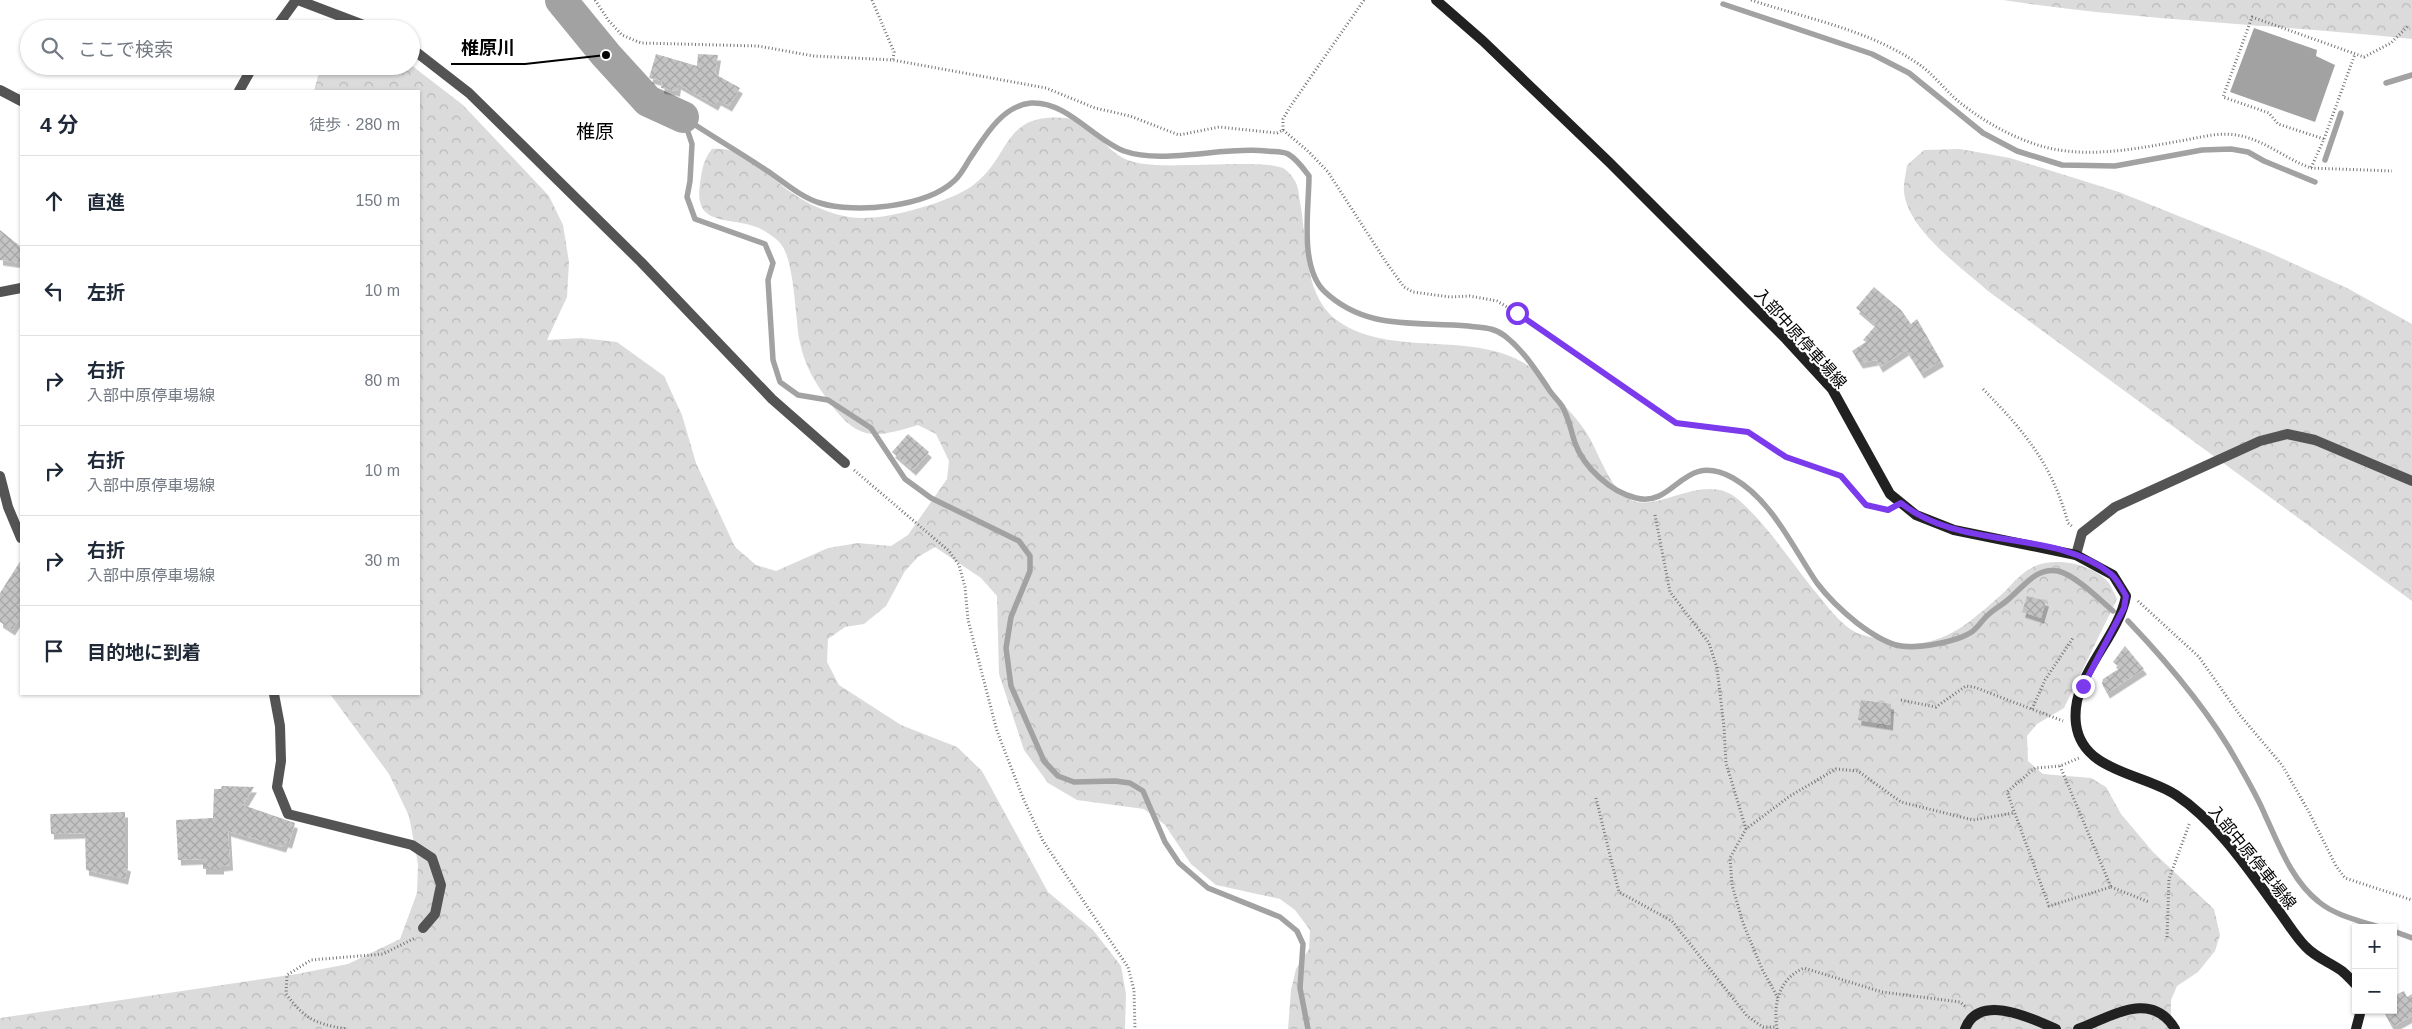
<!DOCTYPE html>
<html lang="ja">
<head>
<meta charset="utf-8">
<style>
  :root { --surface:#fff; --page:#f6f6f7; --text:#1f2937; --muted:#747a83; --line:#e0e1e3 }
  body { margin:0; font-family:Arial,"Noto Sans JP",sans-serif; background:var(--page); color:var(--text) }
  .controls { position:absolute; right:15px; bottom:15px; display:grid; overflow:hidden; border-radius:0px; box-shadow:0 1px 4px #0004 }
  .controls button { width:45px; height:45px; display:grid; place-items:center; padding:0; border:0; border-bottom:1px solid var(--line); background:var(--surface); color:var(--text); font:25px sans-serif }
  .stop { position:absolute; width:15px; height:15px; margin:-11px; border:4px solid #7c3aed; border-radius:50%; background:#fff }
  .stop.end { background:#7c3aed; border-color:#fff; box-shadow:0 1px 5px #0008 }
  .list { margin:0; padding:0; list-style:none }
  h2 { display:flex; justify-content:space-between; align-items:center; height:65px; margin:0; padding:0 20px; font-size:21px }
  h2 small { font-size:16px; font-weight:400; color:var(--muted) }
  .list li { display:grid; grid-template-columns:32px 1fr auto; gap:15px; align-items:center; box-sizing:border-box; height:90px; padding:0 20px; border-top:1px solid var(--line) }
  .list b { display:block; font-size:19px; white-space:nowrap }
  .list p { margin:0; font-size:16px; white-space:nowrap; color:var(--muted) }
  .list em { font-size:16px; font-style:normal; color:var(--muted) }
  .icon { flex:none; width:28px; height:28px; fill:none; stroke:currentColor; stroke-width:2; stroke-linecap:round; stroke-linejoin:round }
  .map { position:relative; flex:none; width:2412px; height:1029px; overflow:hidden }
  .search { position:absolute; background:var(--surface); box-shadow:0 1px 4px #0004; left:20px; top:20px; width:400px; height:55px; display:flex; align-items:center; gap:12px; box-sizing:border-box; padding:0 18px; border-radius:28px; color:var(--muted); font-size:19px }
  .panel { position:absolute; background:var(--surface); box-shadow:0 1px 4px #0004; left:20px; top:90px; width:400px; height:605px; border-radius:0px }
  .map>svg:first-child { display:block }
  .forest { fill:url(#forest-crowns) }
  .water { fill:#a2a2a2 }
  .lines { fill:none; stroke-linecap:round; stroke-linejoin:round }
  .stream { stroke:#a2a2a2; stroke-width:5.5 }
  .river { stroke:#a2a2a2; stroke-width:32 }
  .building { fill:url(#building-cross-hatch); filter:url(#shadow) }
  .path { stroke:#767676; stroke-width:3; stroke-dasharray:1 2.5; stroke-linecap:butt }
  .street { stroke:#545454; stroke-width:10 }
  .secondary { stroke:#212121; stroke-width:10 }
  .route { stroke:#7c3aed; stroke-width:6 }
  .labels { text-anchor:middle; stroke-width:4; stroke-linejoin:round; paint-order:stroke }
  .street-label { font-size:16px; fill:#000; stroke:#fff }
  .quarter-label { font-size:19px; fill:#000; stroke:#fff }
  .leader { fill:none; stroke:#000; stroke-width:2 }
  .callout-dot { fill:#000; stroke:#fff; stroke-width:2 }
  .callout-label { font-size:18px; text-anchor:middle; font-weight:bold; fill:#000; stroke:#fff; stroke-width:4; stroke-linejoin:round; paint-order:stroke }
</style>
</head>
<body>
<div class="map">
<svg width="2412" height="1029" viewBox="0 0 2412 1029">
  <defs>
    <pattern id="forest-crowns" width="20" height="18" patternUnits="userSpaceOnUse" patternTransform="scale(1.25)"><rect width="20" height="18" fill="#dbdbdb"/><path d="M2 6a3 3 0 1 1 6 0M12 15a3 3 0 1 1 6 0" fill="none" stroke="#bababa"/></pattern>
    <pattern id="building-cross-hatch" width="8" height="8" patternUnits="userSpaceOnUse" patternTransform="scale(1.25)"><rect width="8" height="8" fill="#c4c4c4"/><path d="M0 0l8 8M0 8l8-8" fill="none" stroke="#a7a7a7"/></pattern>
    <filter id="shadow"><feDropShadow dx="3" dy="5.5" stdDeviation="0" flood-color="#0004"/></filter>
  </defs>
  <rect width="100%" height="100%" fill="#fff"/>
  <path class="forest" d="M 2003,0 L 2412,0 L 2412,39 C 2276,24 2139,21 2003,0 Z
    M 411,65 L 463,105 L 549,196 L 563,225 L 569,262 L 567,297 L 547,340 L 581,338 L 617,342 L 664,376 L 682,415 L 696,463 L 735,547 L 756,565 L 776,571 L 828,548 L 858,543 L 891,546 L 908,535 L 947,479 L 949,461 L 936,434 L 918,425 C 875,438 859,442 830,403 C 816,384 805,367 800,343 C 795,320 795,259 780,243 C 776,238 765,231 759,228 C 731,216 693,228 700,184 C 702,170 703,160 712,149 C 748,145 767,178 795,195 C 813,207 839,218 862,218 C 889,219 950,202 972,186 C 1012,157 1001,112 1066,118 C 1090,121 1103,147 1123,158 C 1133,163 1148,165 1158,165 C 1183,167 1266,160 1283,168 C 1288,171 1292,176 1295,181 C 1299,187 1299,199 1301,207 C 1307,245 1304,297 1338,321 C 1392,360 1481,327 1534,370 C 1541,376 1546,385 1551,391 C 1563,404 1576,417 1586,432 C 1598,450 1609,488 1629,499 C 1658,515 1704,469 1739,500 C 1767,525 1790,560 1813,589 C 1826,604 1839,624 1857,633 C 1865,636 1875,638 1883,640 C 1935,654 1965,627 2001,595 C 2011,586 2022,571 2035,566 C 2057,557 2093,564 2109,583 C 2111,586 2116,597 2117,599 L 2064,708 L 2037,724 L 2027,736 L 2028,761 L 2043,774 L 2091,778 L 2106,787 L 2121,814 L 2153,852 L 2214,909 L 2220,935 L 2215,951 L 2198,972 L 2177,986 L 2171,1000 L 2171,1029 L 1288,1029 L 1291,990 L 1296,969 L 1309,949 L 1310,930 L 1295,910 L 1280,899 L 1216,885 L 1191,864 L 1165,825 L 1144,809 L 1077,800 L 1048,783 L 1024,750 L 999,674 L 997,596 L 981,578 L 935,547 L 918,557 L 905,571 L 886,606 L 864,624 L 845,627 L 828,639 L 827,662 L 839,685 L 901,725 L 957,747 L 982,771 L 1048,892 L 1093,930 L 1121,966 L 1126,994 L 1125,1029 L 0,1029 L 0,1018 L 297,974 L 348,964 L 400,939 L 417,893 L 418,864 L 409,816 L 389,774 L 330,694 L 419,694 L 419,91 L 314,91 L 318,76 L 329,66 Z
    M 1960,149 L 2010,158 L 2119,192 L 2268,252 L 2347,288 L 2412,324 L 2412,601 L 1988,291 C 1961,267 1908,230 1904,192 C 1903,184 1906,174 1907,165 L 1924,150 Z"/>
  <path class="water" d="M 2254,28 L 2317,50 L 2316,56 L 2335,65 L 2315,122 L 2230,92 Z"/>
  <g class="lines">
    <path class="stream" d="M 1723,4 L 1872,54 L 1909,73 L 1983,133 L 2017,151 L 2062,165 L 2115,166 L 2202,150 L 2231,149 L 2248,152 L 2264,161 L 2315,182
      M 2386,83 L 2412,75
      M 683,117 C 710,135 739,152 766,170 C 783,181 800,197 820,203 C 855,214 926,207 954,181 C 960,176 965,167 969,160 C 984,138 1001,106 1031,103 C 1067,101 1093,139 1124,151 C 1163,165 1223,146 1266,151 C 1273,152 1282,151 1288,154 C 1297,159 1303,168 1309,176 C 1309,208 1299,266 1324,291 C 1366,331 1415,321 1468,326 C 1482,328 1494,327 1505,336 C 1524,351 1535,369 1548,388 C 1552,395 1558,400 1562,406 C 1569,418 1571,431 1575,443 C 1584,468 1611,492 1636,498 C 1676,508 1682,450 1733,478 C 1772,500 1793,548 1817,583 C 1829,599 1842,611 1857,623 C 1869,632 1882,641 1896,645 C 1915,650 1958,642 1973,631 C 1979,626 1983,619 1989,614 C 1996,608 2004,604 2011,597 C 2025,585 2037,567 2058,571 C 2075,575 2099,599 2113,611
      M 683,117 L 692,144 L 690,181 L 687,197 L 695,219 L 765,244 L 773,263 L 768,280 L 773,360 L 780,382 L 798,395 L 828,400 L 871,428 L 905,479 L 931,498 L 1019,541 L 1030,556 L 1030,571 L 1011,617 L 1006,648 L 1011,686 L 1044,761 L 1058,776 L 1074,782 L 1115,781 L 1130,783 L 1143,791 L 1165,842 L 1179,863 L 1208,888 L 1280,917 L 1297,931 L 1303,944 L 1300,988 L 1308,1029
      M 2325,160 L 2341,113
      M 2128,621 C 2169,664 2210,712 2239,765 C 2248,781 2258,798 2265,815 C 2279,845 2292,881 2319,902 C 2336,916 2361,921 2382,928
      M 2393,931 L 2412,938"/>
    <path class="river" d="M 561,0 L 606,55 L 648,101 L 683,117"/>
  </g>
  <path class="building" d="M 656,54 L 697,66 L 698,54 L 718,55 L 715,74 L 740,88 L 729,106 L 718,100 L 715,105 L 678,84 L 677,91 L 661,88 L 662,81 L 649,78 Z
    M 0,230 L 21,247 L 21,263 L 0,260 Z
    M 1874,287 L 1901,310 L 1911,324 L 1917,319 L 1941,361 L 1921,373 L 1906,350 L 1880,367 L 1876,360 L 1860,363 L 1852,351 L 1866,342 L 1863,340 L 1876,325 L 1856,308 Z
    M 908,434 L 929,452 L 913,470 L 892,452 Z
    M 21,560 L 21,615 L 12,630 L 0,622 L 0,593 Z
    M 2027,596 L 2046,601 L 2041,618 L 2022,612 Z
    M 2125,646 L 2144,669 L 2107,693 L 2102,684 L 2103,679 L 2120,668 L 2113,662 Z
    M 1861,700 L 1891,704 L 1890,725 L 1858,720 Z
    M 222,786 L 254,787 L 243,805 L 295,823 L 289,843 L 285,842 L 283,847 L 228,831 L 230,865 L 221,866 L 221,869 L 203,869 L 203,859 L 178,860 L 176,820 L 213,818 L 214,789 L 221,789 Z
    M 125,812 L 125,865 L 128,866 L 125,879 L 86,870 L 85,833 L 51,834 L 50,814 Z
    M 2404,991 L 2407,997 L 2412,994 L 2412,1016 L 2392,1027 L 2383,1010 L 2393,1010 L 2393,996 Z"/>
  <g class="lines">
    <path class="path" d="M 595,0 L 609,21 L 622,35 L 641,43 L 758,46 L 814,56 L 893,60 L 1046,88 L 1095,108 L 1130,116 L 1179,135 L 1219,127 L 1277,133 L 1283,130 L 1309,152 L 1328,172 L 1386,262 L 1404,287 L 1413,292 L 1450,297 L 1470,296 L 1497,301 L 1529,320 L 1676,423 L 1748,432 L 1786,457 L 1841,476 L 1866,505 L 1886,510
      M 872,0 L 894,52 L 893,60
      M 1751,0 C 1808,19 1870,30 1920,65 C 1934,75 1945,90 1958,101 C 1983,121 2011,137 2041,146 C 2086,159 2135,149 2180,141 C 2198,138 2217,132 2236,135 C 2264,139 2285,159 2311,168 L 2324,139 L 2278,124 L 2269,113 L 2223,97 L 2252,17 L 2364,57 L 2391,43 L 2409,25
      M 1283,130 L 1283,119 L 1290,107 L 1364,0
      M 2324,139 L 2355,54
      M 2311,168 L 2392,171
      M 1983,389 C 2025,432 2052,464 2068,523 L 2073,527
      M 854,470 L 949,551 L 959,565 L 965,587 L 968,620 L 997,731 L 1023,798 L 1043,841 L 1128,967 L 1134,990 L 1135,1029
      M 1655,515 L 1670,592 L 1709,643 L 1717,668 L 1724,727 L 1726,763 L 1746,829
      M 2138,601 L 2199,657 L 2239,714 L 2282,765 L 2309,812 L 2336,866 L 2345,878 L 2412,900
      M 1901,700 L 1936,707 L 1966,686 L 1974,687 L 2063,721
      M 2032,709 L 2045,680 L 2073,638
      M 2060,766 L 2111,887 L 2049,906 L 2007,792 L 2035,768 L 2060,766 L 2079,758
      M 1596,798 L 1619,892 L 1672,921 L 1747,1016 L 1763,1027 L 1776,1027
      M 2111,887 L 2149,902
      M 2167,937 L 2169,879 L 2190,822
      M 1778,998 L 1762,969 L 1743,923 L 1732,885 L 1730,858 L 1746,829 L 1790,796 L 1836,769 L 1858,771 L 1901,802 L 1973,820 L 2013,813
      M 345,1029 C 314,1023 305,1019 286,994 L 287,975 L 311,960 L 383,954 L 415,938
      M 1777,1029 C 1773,1003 1779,979 1804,968 L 1882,992 L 1960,1002 L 1966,1007"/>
    <path class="street" d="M 298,0 L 374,29
      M 275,29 L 296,0
      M 411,48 L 469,93 L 641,262 L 772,399 L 845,463
      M 0,90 L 21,101
      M 239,91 L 253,66
      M 0,292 L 21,288
      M 0,476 L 8,507 L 21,538
      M 2076,555 L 2082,533 L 2115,507 L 2260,441 L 2287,434 L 2315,440 L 2412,481
      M 274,694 L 280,726 L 281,761 L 277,787 L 288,814 L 412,845 L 432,858 L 441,885 L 435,914 L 423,928"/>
    <path class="secondary" d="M 1436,0 L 1483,41 L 1609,162 L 1786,339 L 1832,389 L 1890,494 L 1916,515 L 1954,530 L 2076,555 L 2113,575 L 2126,596 C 2118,640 2070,676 2076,724 C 2082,772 2143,773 2176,795 C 2217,822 2249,870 2278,910 C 2287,922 2295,936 2305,946 C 2316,958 2330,962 2342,971 C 2347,975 2351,980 2356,985
      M 1965,1029 C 1979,992 2033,1019 2056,1029
      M 2078,1029 C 2111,1017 2151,989 2175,1029
      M 2356,1029 L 2361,1010"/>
  </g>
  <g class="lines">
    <path class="route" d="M 1517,313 L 1676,423 L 1748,432 L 1786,457 L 1841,476 L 1866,505 L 1888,510 L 1901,503 C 1960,551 2054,528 2111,574 C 2117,579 2122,589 2126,596 L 2124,608 L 2083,686"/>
  </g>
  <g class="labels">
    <g class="street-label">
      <text transform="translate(1801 338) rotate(48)" y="6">入部中原停車場線</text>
      <text transform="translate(2253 857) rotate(51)" y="6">入部中原停車場線</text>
    </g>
    <g class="quarter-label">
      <text x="595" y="138">椎原</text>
    </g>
  </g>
  <path class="leader" d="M606 55L525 64H451"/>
  <circle class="callout-dot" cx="606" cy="55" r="5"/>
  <g class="callout-label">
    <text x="488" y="54">椎原川</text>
  </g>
</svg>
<div class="controls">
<button>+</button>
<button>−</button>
</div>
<div class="stop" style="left:1517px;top:313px"></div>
<div class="stop end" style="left:2083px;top:686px"></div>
<div class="search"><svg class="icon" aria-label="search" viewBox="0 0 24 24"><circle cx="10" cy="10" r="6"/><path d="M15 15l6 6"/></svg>ここで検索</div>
<section class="panel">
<h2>4 分<small>徒歩 · 280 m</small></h2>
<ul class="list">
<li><svg class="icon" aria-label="ahead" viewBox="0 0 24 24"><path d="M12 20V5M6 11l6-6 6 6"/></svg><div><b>直進</b></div><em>150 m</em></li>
<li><svg class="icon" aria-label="left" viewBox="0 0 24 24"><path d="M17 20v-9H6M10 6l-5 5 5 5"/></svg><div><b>左折</b></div><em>10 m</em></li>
<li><svg class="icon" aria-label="right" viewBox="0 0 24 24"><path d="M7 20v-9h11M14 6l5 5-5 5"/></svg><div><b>右折</b><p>入部中原停車場線</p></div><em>80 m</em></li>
<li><svg class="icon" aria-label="right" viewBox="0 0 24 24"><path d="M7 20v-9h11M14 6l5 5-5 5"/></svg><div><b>右折</b><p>入部中原停車場線</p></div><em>10 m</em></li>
<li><svg class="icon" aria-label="right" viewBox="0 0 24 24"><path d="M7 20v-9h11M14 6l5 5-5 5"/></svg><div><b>右折</b><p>入部中原停車場線</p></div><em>30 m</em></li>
<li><svg class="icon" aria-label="arrive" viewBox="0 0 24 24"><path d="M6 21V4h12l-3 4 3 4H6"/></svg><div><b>目的地に到着</b></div></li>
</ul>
</section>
</div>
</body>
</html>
